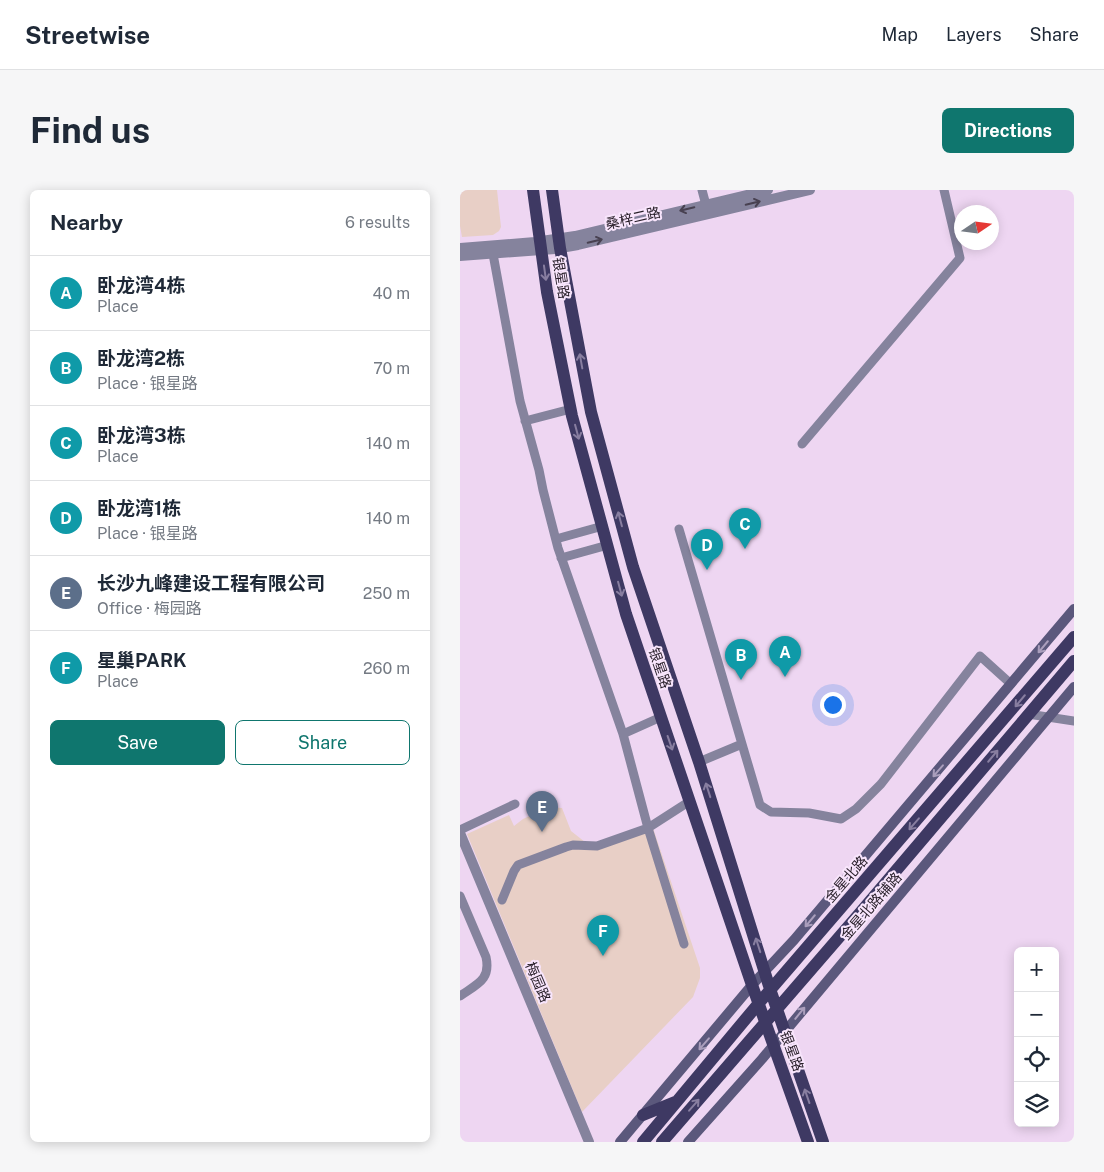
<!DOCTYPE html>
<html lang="en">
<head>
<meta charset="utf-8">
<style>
  :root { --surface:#fff; --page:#f6f6f7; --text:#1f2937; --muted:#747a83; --line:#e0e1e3; --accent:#0f766e }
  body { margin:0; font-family:"Public Sans","Noto Sans SC",sans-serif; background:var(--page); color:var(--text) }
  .controls { position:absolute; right:15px; bottom:15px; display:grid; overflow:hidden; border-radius:8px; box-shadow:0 2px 12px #0003 }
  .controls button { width:45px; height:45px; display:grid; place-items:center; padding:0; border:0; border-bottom:1px solid var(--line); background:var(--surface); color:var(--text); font:25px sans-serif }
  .compass { position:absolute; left:494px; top:15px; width:45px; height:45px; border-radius:50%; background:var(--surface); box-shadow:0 2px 12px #0003; rotate:77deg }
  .you { position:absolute; left:372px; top:514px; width:18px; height:18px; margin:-12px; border:4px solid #fff; border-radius:50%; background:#1a73e8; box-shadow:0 0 0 8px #1a73e833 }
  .badge { display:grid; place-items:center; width:32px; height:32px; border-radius:50%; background:var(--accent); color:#fff; font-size:16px; font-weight:700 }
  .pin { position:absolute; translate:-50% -41px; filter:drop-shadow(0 1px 2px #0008) }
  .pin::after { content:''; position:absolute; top:26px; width:18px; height:15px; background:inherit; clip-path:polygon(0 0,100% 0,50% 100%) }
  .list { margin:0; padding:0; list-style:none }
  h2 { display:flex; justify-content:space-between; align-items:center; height:65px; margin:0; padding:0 20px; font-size:21px }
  h2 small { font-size:16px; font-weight:400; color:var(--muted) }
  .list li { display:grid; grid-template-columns:32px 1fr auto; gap:15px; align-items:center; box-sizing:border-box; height:75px; padding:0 20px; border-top:1px solid var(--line) }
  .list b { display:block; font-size:19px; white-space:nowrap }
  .list p { margin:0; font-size:16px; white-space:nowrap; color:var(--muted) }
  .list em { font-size:16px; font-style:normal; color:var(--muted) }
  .actions { display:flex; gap:10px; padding:15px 20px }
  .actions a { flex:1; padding:11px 0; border:1px solid var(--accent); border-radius:8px; text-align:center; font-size:18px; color:var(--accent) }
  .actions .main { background:var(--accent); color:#fff }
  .icon { flex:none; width:28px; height:28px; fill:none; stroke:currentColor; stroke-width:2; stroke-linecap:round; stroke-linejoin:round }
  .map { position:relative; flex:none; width:614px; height:952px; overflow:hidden; border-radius:8px }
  header { display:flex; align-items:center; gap:30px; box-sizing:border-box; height:70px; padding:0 25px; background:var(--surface); border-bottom:1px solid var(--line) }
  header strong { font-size:24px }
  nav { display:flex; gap:28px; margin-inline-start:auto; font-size:18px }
  .intro { display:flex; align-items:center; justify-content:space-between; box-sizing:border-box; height:120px; padding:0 30px }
  h1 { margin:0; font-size:35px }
  .button { padding:12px 22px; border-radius:8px; background:var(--accent); color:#fff; font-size:18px; font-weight:700 }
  main { display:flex; gap:30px; padding:0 30px }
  aside { flex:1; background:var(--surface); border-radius:8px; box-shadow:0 2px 12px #0003 }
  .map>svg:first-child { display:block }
  .commercial { fill:#e8cfc6 }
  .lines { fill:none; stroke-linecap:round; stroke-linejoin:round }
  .minor { stroke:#85839d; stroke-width:9 }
  .tertiary { stroke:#85839d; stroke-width:10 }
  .secondary { stroke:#5b587c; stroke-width:10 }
  .primary { stroke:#3e3963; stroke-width:12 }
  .oneway { stroke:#484151 }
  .oneway2 { stroke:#887ea0 }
  .oneway3 { stroke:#aa9ebc }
  .labels { text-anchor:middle; stroke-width:4; stroke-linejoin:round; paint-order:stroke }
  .street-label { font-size:14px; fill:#271e28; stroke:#f8e5fc }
</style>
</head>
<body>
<header>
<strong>Streetwise</strong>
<nav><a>Map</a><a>Layers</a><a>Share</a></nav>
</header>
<div class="intro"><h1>Find us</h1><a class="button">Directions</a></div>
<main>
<aside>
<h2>Nearby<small>6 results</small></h2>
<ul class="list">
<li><span class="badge" style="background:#0f9aa8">A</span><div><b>卧龙湾4栋</b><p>Place</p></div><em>40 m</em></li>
<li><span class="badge" style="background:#0f9aa8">B</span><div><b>卧龙湾2栋</b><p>Place · 银星路</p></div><em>70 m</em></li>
<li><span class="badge" style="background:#0f9aa8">C</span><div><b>卧龙湾3栋</b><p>Place</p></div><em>140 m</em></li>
<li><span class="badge" style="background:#0f9aa8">D</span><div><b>卧龙湾1栋</b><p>Place · 银星路</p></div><em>140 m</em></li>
<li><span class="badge" style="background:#5c6f8a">E</span><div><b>长沙九峰建设工程有限公司</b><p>Office · 梅园路</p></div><em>250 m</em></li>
<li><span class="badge" style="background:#0f9aa8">F</span><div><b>星巢PARK</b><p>Place</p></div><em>260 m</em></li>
</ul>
<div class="actions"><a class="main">Save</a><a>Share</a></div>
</aside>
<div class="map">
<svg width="614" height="952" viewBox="0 0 614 952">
  <rect width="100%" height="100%" fill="#eed6f2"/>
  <path class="commercial" d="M 0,0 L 37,0 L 41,37 L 39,41 L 33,45 L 2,47 L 0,36 Z
    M 89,617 L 102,618 L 111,641 L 130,656 L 192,635 L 240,778 L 240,788 L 233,807 L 122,922 L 7,644 L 49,625 L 54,636 L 63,629 Z"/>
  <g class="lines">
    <path class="minor" d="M 242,0 L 246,15
      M 33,64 L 60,211 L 79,280 L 83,300 L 98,358 L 163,544 L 188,638 L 224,754
      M 65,231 L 111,219
      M 342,254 L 500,68 L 484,0
      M 219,339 L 282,554
      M 96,349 L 143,336
      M 101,368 L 148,355
      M 568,524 L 614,531
      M 163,544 L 201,527
      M 239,572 L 282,554 L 300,615 L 311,622 L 349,623 L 381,629 L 396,619 L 421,594 L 520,466 L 551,494
      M 0,640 L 55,614
      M 0,706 L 26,767 C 31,790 17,794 0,806
      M 42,710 L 54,681 L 58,675 L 106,657 L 113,655 L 137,656 L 188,638 L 230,611"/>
    <path class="tertiary" d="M 0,58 L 75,52 L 115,46 L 308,0
      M 0,66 L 95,59 L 118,55 L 350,0
      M 0,643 L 129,952"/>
    <path class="secondary" d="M 160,952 L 292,795 L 334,750 L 614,419
      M 228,952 L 302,869 L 614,497"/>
    <path class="primary" d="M 73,0 L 87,102 L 112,226 L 166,424 L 292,795 L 348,952
      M 92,0 L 100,58 L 131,222 L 173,377 L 239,572 L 310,799 L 363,952
      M 183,925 L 215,912
      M 183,952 L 299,813 L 614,447
      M 202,952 L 400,723 L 614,471"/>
  </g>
  <defs><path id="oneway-shaft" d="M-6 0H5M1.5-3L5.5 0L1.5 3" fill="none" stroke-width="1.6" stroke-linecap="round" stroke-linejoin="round" transform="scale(1.25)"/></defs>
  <g class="oneway">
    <use href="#oneway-shaft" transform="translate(293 13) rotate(-13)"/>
    <use href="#oneway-shaft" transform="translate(227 19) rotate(167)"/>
    <use href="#oneway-shaft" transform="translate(135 51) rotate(-13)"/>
  </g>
  <g class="oneway2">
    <use href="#oneway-shaft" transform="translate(85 83) rotate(82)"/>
    <use href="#oneway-shaft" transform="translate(121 171) rotate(-100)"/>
    <use href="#oneway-shaft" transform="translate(117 242) rotate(75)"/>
    <use href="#oneway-shaft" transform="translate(160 329) rotate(-105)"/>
    <use href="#oneway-shaft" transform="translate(160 399) rotate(75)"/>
    <use href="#oneway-shaft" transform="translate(560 511) rotate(130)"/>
    <use href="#oneway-shaft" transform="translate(210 553) rotate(71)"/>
    <use href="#oneway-shaft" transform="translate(533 566) rotate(-50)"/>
    <use href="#oneway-shaft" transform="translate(248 600) rotate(-108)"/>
    <use href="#oneway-shaft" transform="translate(454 634) rotate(131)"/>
    <use href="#oneway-shaft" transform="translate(298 755) rotate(-108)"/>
    <use href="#oneway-shaft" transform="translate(347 906) rotate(-109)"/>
    <use href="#oneway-shaft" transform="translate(234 915) rotate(-49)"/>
  </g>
  <g class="oneway3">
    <use href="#oneway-shaft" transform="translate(583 457) rotate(130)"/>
    <use href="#oneway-shaft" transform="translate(478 581) rotate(131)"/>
    <use href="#oneway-shaft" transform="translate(350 731) rotate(130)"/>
    <use href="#oneway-shaft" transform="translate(340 823) rotate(-51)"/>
    <use href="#oneway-shaft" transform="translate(244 854) rotate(131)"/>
  </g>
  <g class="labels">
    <g class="street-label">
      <text transform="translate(173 28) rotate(-13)" y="5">桑梓二路</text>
      <text transform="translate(101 88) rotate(81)" y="5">银星路</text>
      <text transform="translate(200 478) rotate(71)" y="5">银星路</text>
      <text transform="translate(386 689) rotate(-49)" y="5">金星北路</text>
      <text transform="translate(411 716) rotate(-49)" y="5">金星北路辅路</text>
      <text transform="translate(78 792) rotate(67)" y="5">梅园路</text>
      <text transform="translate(332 861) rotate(70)" y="5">银星路</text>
    </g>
  </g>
</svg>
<div class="controls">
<button>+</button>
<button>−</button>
<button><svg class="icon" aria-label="locate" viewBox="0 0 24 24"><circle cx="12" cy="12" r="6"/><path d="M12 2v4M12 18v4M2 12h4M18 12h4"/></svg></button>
<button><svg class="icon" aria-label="layers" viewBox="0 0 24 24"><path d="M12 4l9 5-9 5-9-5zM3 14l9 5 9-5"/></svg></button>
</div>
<svg class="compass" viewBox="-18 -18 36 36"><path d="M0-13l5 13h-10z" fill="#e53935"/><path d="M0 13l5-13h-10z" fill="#747a83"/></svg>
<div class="you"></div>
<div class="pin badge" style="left:325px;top:487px;background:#0f9aa8">A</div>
<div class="pin badge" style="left:281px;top:490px;background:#0f9aa8">B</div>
<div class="pin badge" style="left:285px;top:359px;background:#0f9aa8">C</div>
<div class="pin badge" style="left:247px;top:380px;background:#0f9aa8">D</div>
<div class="pin badge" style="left:82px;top:642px;background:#5c6f8a">E</div>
<div class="pin badge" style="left:143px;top:766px;background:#0f9aa8">F</div>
</div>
</main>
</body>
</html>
